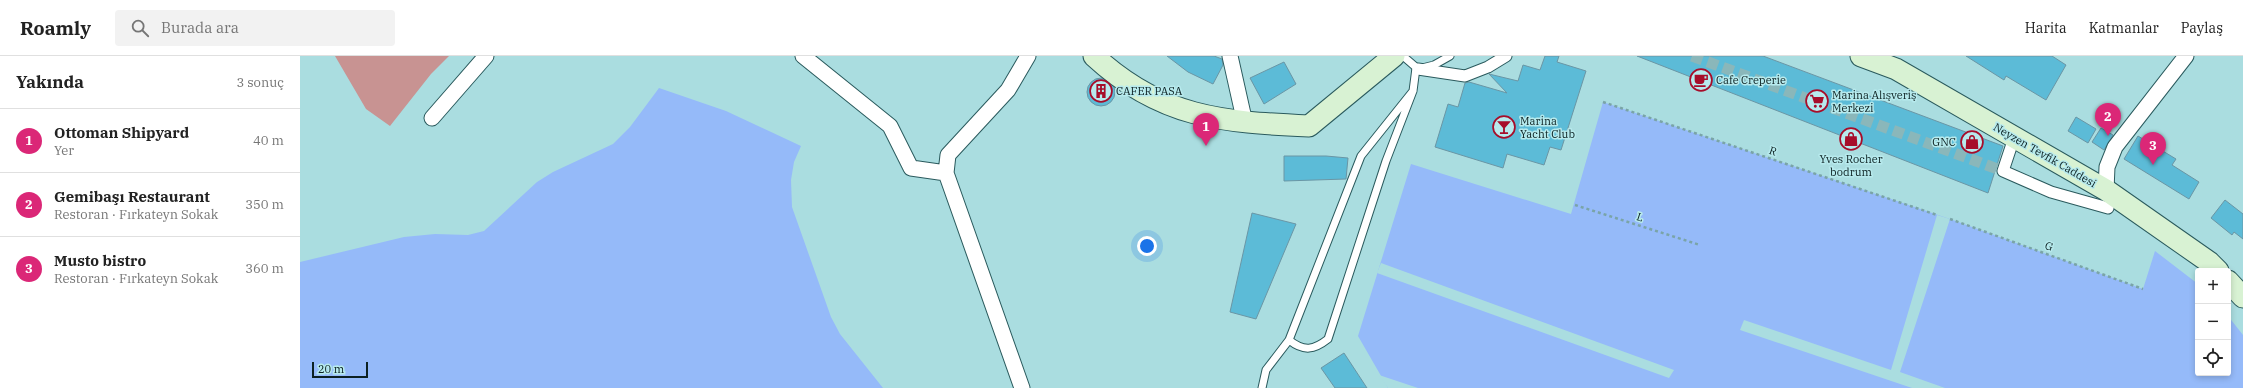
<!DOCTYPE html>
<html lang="tr">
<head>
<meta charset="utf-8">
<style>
  :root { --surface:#fff; --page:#f2f2f2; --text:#222; --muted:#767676; --line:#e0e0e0; --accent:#db2777 }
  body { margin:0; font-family:"IBM Plex Serif",serif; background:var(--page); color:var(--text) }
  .controls { position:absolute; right:12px; bottom:12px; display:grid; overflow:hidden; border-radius:4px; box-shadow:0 2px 6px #0003 }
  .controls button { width:36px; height:36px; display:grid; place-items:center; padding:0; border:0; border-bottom:1px solid var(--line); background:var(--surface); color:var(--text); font:20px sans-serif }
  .scale { position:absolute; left:12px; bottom:10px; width:56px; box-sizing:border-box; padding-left:4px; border:2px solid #0c2122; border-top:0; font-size:11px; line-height:14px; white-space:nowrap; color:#0c2122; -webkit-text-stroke:3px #b7eaed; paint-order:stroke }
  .you { position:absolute; left:847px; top:190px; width:14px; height:14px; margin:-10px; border:3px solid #fff; border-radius:50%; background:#1a73e8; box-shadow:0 0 0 6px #1a73e833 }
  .badge { display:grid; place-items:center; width:26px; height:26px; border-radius:50%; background:var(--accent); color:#fff; font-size:13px; font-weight:700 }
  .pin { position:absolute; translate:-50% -33px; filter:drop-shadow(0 1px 2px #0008) }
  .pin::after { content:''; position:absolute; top:21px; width:14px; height:12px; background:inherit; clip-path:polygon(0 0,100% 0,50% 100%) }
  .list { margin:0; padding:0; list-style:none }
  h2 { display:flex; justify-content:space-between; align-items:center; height:52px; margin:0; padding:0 16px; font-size:17px }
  h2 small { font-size:13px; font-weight:400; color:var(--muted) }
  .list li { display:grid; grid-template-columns:26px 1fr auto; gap:12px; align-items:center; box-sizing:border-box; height:64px; padding:0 16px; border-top:1px solid var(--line) }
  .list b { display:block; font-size:15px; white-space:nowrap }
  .list p { margin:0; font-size:13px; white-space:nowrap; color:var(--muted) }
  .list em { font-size:13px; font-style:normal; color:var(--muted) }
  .icon { flex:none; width:22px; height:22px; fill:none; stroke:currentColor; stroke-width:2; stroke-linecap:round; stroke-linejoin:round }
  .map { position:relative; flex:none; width:1943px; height:332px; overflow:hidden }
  header { display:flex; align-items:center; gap:24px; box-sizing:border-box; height:56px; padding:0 20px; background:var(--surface); border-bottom:1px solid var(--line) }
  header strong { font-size:19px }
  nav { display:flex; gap:22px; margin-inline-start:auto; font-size:14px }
  .search { width:280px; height:36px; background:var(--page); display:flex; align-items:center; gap:10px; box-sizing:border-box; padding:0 14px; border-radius:4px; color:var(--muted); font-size:15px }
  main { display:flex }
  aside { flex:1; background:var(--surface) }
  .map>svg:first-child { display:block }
  .green { fill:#c89392 }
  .water { fill:#95baf9 }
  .pier { fill:#aadde0 }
  .building { fill:#5cbbd7; stroke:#6a96a5 }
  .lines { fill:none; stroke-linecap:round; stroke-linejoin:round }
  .pedestrian-tunnel { stroke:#8ab7ba; stroke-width:11; stroke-dasharray:11 5.5; stroke-linecap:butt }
  .service-casing { stroke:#2a5a5d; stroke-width:9 }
  .pedestrian-casing { stroke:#2a5a5d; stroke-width:13 }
  .minor-casing { stroke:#2a5a5d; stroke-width:17 }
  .secondary-casing { stroke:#2a5a5d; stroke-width:23 }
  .path { stroke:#7aa4a7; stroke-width:2.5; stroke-dasharray:3 3; stroke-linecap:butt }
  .service { stroke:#fff; stroke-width:7 }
  .pedestrian { stroke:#fff; stroke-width:11 }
  .minor { stroke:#fff; stroke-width:15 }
  .secondary { stroke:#d8f2d3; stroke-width:21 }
  .labels { text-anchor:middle; stroke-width:3; stroke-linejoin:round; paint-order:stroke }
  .poi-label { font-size:11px; fill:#0c2122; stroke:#b7eaed; text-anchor:start }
  .street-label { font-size:11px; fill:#0c2122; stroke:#b7eaed }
</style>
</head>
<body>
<header>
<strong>Roamly</strong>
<div class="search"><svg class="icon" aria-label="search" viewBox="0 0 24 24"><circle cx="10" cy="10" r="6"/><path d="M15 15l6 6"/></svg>Burada ara</div>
<nav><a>Harita</a><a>Katmanlar</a><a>Paylaş</a></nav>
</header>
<main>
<aside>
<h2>Yakında<small>3 sonuç</small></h2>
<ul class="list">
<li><span class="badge">1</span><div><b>Ottoman Shipyard</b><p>Yer</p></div><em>40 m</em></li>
<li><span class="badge">2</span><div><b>Gemibaşı Restaurant</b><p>Restoran · Fırkateyn Sokak</p></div><em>350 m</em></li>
<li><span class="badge">3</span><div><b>Musto bistro</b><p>Restoran · Fırkateyn Sokak</p></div><em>360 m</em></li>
</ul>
</aside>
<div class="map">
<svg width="1943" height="332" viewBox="0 0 1943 332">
  <rect width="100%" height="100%" fill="#aadde0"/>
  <path class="green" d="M 35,0 L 149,0 L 131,18 L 90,70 L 66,53 Z"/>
  <path class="water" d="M 359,32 L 426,55 L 501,90 L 494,106 L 491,124 L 492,151 L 531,261 L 540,278 L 583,332 L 0,332 L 0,206 L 104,181 L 135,178 L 168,179 L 184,175 L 237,126 L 253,116 L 313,88 L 330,71 Z
    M 1303,46 L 1650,163 L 1843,233 L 1855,195 L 1898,228 L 1898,317 L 1928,317 L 1928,260 L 1943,279 L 1943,332 L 1088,332 L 1058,280 L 1111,108 L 1271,158 Z"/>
  <path class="pier" d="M 1637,159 L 1650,163 L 1600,316 L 1645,332 L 1612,332 L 1440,274 L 1444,264 L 1591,314 Z
    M 1081,207 L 1374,314 L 1369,322 L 1077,217 Z
    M 1079,319 L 1118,332 L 1088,332 Z"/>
  <path class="building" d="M 867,0 L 914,0 L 922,3 L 923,9 L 913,28 L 888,16 Z
    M 1245,0 L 1259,0 L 1257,6 L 1286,15 L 1261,94 L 1250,91 L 1244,109 L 1207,98 L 1203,112 L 1135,91 L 1148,48 L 1158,51 L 1165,27 L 1169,26 L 1207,37 L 1189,18 L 1218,25 L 1223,9 L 1240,14 Z
    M 1337,0 L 1463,0 L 1703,90 L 1688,137 Z
    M 1666,0 L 1752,0 L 1766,9 L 1746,44 L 1706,20 L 1704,24 Z
    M 984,6 L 996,28 L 964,48 L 950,22 Z
    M787 36a14 14 0 1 1 28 0a14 14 0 1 1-28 0Z
    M 1776,61 L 1796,73 L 1788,87 L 1768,75 Z
    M 1801,72 L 1813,79 L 1804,94 L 1792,86 Z
    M 1838,80 L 1876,103 L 1872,109 L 1899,126 L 1889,143 L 1824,103 Z
    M 984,100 L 1026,100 L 1048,102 L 1046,123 L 984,125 Z
    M 1925,144 L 1943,158 L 1943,183 L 1934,176 L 1932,179 L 1911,162 Z
    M 952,157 L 996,168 L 956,263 L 930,256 Z
    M 1044,297 L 1067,332 L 1035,332 L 1021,312 Z"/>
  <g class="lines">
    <path class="pedestrian-tunnel" d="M 1392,0 L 1703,115"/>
    <g class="service-casing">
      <path id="service" d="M 1103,0 L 1118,13 L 1134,9 L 1150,0
        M 1113,35 L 1061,100 L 989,284 C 1004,296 1014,294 1028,283 L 1086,105 L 1113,35 L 1116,12
        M 962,332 L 966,314 L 989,284"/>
    </g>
    <g class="pedestrian-casing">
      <path id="pedestrian" d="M 1118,13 L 1165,20 L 1188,11 L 1206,0
        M 1712,88 L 1703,115 L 1751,136 L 1808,152"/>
    </g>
    <g class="minor-casing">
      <path id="minor" d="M 503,0 L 590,70 L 611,112 L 646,117
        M 930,0 L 945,67
        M 132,62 L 186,0
        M 1806,134 L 1807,111 L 1815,91 L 1886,0
        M 722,332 L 646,117 L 648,99 L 708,34 L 728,0"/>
    </g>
    <g class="secondary-casing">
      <path id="secondary" d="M 794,0 C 861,62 922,66 1009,70 L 1094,0
        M 1561,0 L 1596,13 L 1806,134 L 1909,206 L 1918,215
        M 1928,225 L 1943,241"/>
    </g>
    <path class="path" d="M 1303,46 L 1637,159
      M 1275,149 L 1400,189
      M 1650,163 L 1843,233"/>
    <use href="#service" class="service"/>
    <use href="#pedestrian" class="pedestrian"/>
    <use href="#minor" class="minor"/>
    <use href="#secondary" class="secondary"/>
  </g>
  <defs>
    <g id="cafe-ring" transform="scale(1.15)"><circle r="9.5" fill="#b7eaed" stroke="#a70d2a" stroke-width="1.5"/><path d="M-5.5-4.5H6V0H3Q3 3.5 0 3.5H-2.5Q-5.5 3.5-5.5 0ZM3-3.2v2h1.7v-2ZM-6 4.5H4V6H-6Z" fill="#a70d2a"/></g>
    <g id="building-ring" transform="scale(1.15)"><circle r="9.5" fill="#b7eaed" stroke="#a70d2a" stroke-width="1.5"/><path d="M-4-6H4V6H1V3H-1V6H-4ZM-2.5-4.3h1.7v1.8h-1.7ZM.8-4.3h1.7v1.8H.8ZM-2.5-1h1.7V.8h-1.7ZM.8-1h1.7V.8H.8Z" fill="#a70d2a"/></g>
    <g id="supermarket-ring" transform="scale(1.15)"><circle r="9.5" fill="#b7eaed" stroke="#a70d2a" stroke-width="1.5"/><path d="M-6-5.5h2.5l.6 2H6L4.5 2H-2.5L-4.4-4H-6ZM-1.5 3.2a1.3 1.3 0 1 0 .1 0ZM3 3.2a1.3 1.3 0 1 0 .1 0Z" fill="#a70d2a"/></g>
    <g id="bar-ring" transform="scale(1.15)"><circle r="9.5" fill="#b7eaed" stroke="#a70d2a" stroke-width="1.5"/><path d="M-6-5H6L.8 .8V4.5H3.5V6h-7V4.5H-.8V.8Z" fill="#a70d2a"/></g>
    <g id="shop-ring" transform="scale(1.15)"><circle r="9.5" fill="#b7eaed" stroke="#a70d2a" stroke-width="1.5"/><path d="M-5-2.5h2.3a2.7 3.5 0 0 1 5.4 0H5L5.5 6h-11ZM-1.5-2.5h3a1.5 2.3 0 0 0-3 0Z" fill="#a70d2a"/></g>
  </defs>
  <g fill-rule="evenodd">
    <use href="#cafe-ring" x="1401" y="24"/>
    <use href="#building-ring" x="801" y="35"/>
    <use href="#supermarket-ring" x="1517" y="45"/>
    <use href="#bar-ring" x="1204" y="71"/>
    <use href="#shop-ring" x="1551" y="83"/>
    <use href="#shop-ring" x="1672" y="86"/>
  </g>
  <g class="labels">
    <g class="poi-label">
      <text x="1416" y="28">Cafe Creperie</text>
      <text x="816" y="39">CAFER PASA</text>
      <text x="1532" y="43">Marina Alışveriş<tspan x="1532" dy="13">Merkezi</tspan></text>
      <text x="1220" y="69">Marina<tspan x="1220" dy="13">Yacht Club</tspan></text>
      <text x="1656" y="90" text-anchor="end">GNC</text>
      <text x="1551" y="107" text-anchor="middle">Yves Rocher<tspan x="1551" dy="13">bodrum</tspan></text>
    </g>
    <g class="street-label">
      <text transform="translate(1473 95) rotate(19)" y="4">R</text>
      <text transform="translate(1745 99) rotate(30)" y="4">Neyzen Tevfik Caddesi</text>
      <text transform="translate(1340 161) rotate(18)" y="4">L</text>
      <text transform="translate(1749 190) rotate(20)" y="4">G</text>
    </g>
  </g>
</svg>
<div class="controls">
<button>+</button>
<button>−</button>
<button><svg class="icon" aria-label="locate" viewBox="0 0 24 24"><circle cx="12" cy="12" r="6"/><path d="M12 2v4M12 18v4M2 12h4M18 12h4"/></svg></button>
</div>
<div class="scale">20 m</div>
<div class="you"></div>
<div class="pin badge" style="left:906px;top:90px">1</div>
<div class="pin badge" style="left:1808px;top:80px">2</div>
<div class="pin badge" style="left:1853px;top:109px">3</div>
</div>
</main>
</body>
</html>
